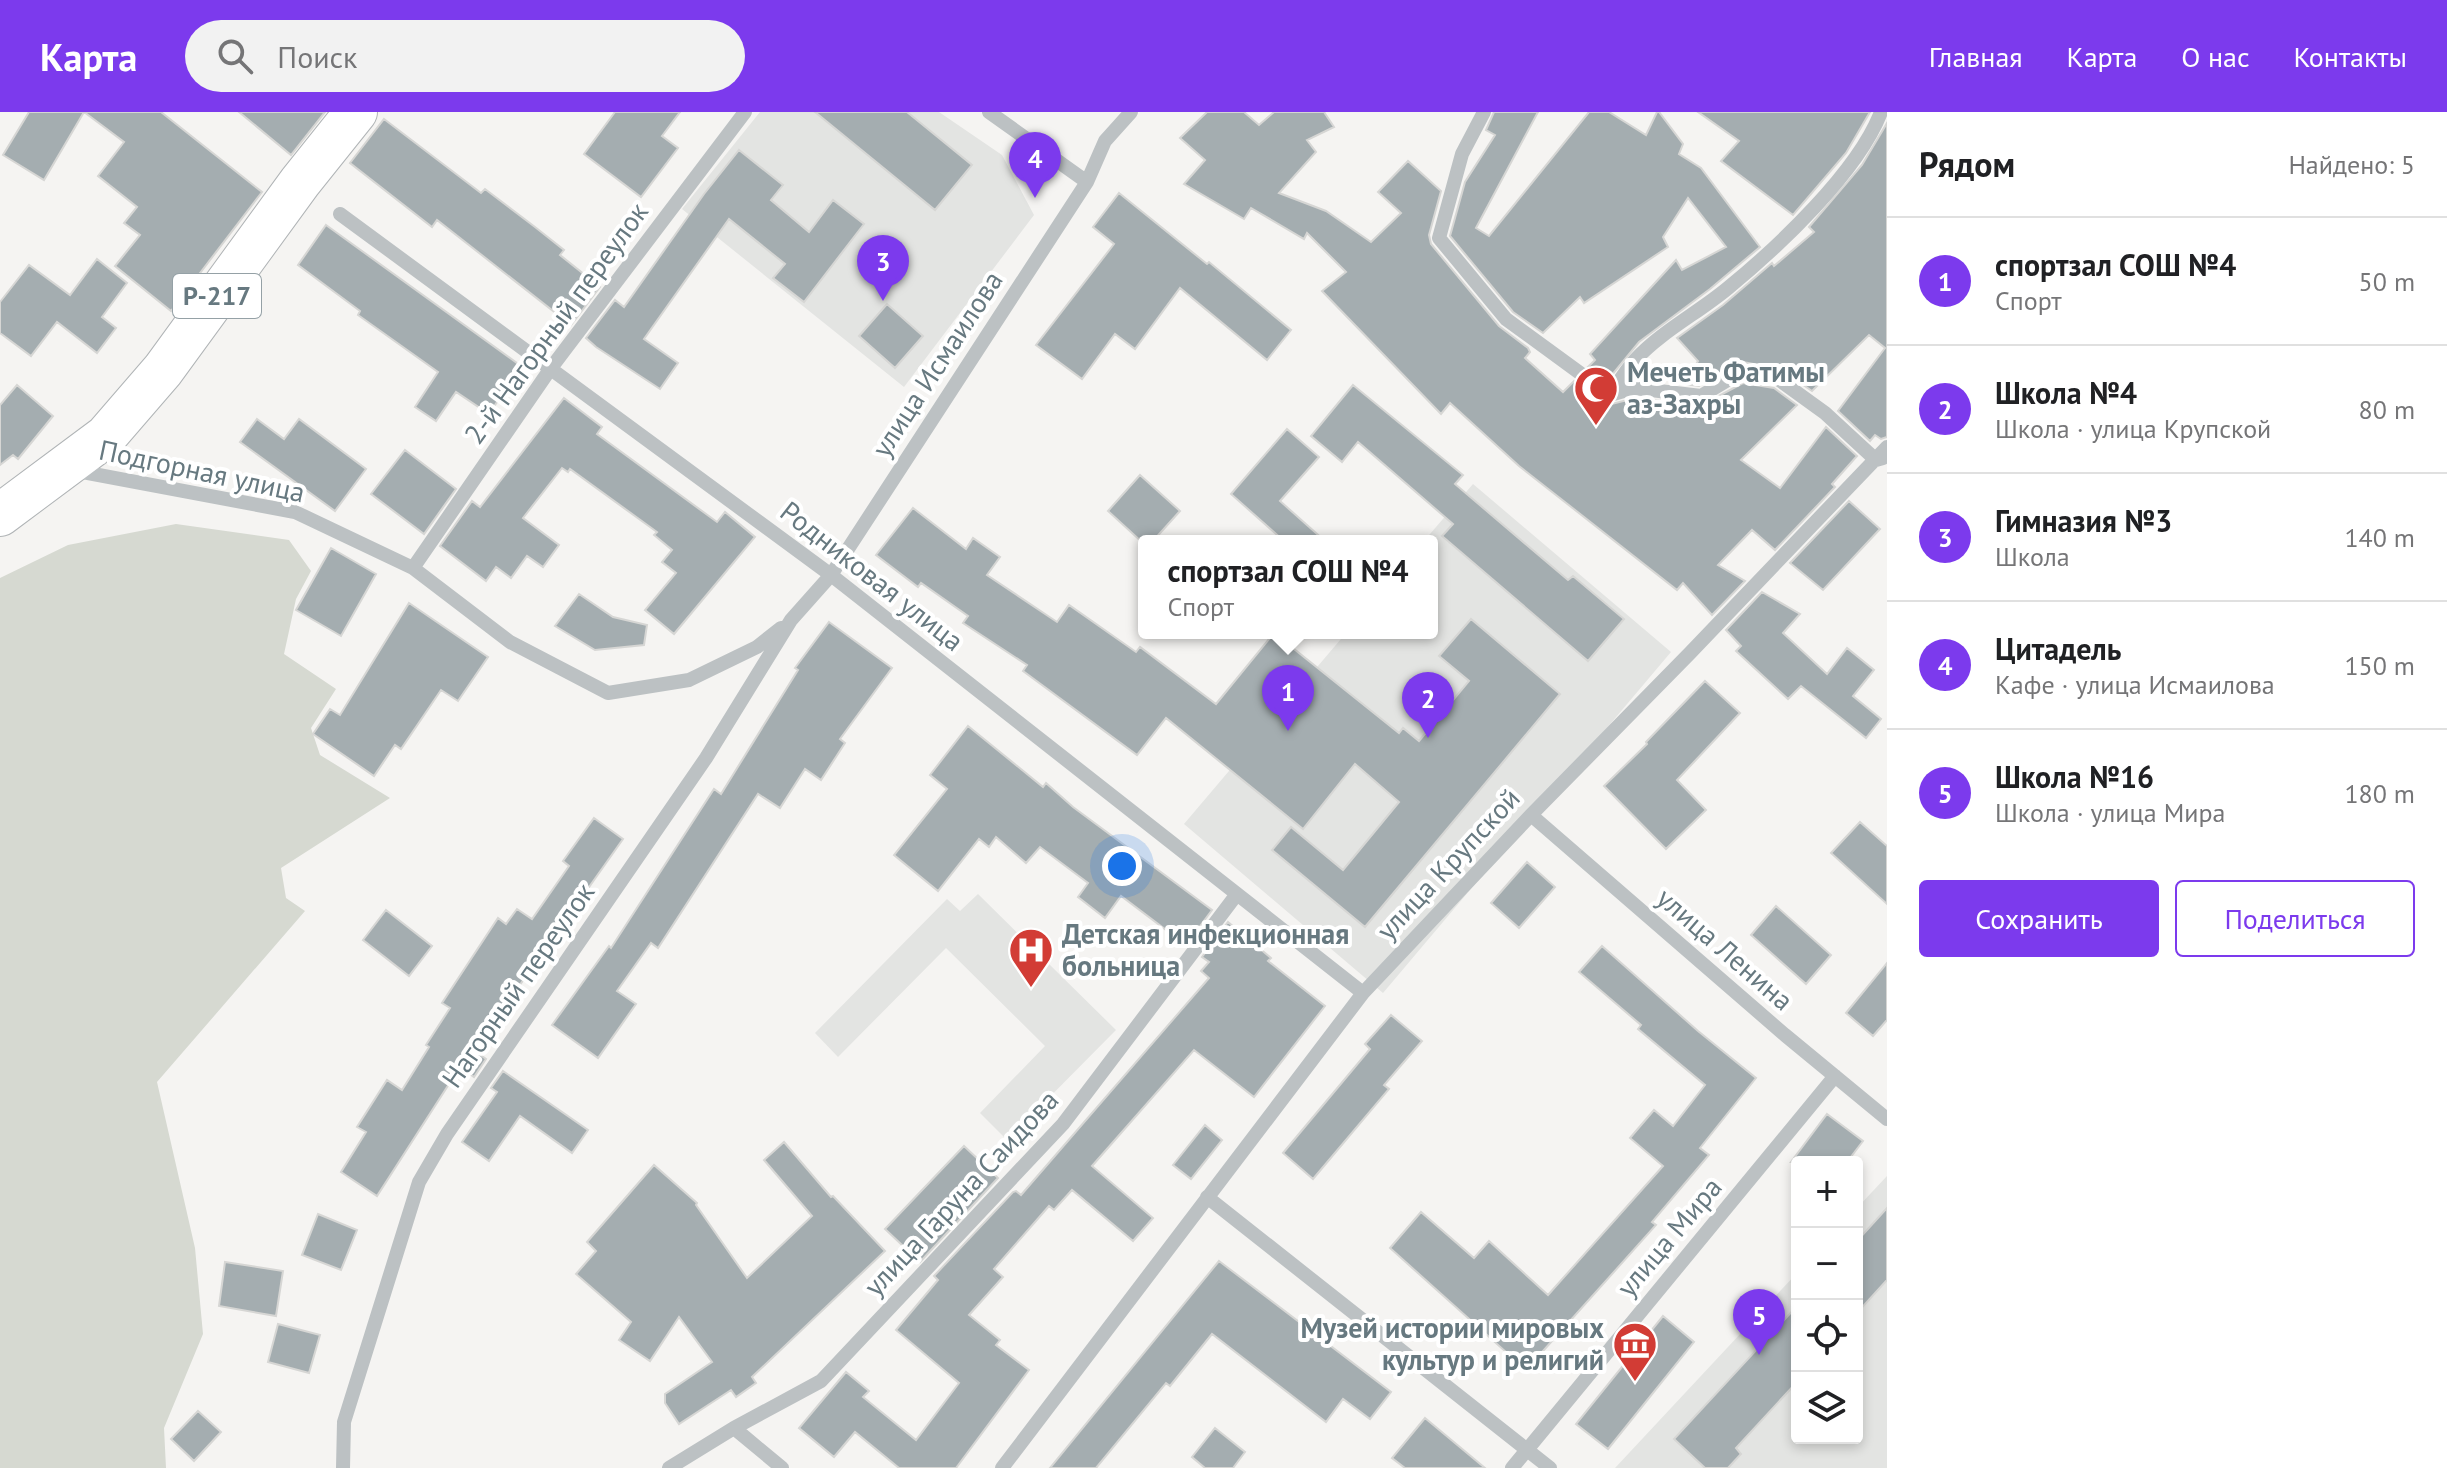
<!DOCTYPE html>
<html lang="ru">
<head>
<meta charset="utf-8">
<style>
  :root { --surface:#fff; --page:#f2f2f2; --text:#202124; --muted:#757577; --line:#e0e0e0; --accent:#7c3aed }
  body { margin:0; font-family:"PT Sans",sans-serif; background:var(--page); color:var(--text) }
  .controls { position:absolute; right:24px; bottom:24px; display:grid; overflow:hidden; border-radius:8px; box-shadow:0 4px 12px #0003 }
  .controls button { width:72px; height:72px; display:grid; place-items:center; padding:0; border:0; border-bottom:2px solid var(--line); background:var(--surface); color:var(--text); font:40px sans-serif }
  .you { position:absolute; left:1122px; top:754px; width:28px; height:28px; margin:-20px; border:6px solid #fff; border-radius:50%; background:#1a73e8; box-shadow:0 0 0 12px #1a73e833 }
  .badge { display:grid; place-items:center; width:52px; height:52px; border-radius:50%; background:var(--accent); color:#fff; font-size:26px; font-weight:700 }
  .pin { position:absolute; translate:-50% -66px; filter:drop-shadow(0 2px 4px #0008) }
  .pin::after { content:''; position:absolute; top:42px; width:28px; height:24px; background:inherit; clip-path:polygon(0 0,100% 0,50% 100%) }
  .popup { position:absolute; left:1138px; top:423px; width:300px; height:104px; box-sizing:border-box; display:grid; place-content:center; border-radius:8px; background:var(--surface); filter:drop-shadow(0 2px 6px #0005); font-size:26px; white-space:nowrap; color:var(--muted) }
  .popup b { font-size:30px; color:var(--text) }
  .popup::after { content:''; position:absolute; left:50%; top:100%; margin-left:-16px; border:16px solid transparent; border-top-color:var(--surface) }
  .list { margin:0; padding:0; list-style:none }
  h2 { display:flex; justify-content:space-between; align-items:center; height:104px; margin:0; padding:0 32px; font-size:34px }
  h2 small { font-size:26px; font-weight:400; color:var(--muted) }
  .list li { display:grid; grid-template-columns:52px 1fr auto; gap:24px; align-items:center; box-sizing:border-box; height:128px; padding:0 32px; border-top:2px solid var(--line) }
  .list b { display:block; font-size:30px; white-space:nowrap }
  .list p { margin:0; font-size:26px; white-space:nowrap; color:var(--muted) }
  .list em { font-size:26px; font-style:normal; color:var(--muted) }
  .actions { display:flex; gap:16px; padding:24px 32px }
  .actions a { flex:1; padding:18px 0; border:2px solid var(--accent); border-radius:8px; text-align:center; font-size:28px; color:var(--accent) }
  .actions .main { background:var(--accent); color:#fff }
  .icon { flex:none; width:44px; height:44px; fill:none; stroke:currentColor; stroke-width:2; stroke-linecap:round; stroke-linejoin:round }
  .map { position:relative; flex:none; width:1887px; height:1356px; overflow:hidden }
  header { display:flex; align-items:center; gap:48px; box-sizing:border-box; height:112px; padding:0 40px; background:var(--accent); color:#fff }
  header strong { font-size:38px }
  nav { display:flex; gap:44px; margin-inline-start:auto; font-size:28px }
  .search { width:560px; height:72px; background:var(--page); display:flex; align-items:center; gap:20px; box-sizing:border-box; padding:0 28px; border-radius:44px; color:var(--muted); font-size:30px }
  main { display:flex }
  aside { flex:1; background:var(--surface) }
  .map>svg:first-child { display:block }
  .built { fill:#e3e4e2 }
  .green { fill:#d6d9d1 }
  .building { fill:#a4adb0; stroke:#d6d6d4; stroke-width:2 }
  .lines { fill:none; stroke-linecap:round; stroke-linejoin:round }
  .highway-casing { stroke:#b0b4b6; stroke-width:44 }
  .minor { stroke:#bcc1c3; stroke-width:14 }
  .highway { stroke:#fff; stroke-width:42 }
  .labels { text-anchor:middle; stroke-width:8; stroke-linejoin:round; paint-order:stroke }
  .shield { fill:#fff; stroke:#95a1a6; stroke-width:2 }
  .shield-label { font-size:26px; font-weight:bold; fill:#677980 }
  .street-label { font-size:28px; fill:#677980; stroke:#fff }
  .poi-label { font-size:28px; font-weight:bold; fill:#677980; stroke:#fff; text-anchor:start }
</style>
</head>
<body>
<header>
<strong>Карта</strong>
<div class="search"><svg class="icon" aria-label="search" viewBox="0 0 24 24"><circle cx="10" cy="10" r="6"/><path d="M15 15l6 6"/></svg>Поиск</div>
<nav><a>Главная</a><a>Карта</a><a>О нас</a><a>Контакты</a></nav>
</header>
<main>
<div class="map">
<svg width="1887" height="1356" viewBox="0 0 1887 1356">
  <rect width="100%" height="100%" fill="#f5f4f2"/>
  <path class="built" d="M 760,0 L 939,0 L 1002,43 L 1034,103 L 904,275 L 682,97 Z
    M 1473,372 L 1671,540 L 1383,881 L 1184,712 L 1346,521 L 1432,521 L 1432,429 L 1424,429 Z
    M 978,782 L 1116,918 L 1007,1028 L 980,1001 L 1045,934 L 946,836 L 838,945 L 815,921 L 947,787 L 960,799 Z
    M 1887,1064 L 1887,1356 L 1615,1356 L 1797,1161 L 1797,1326 L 1857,1326 L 1857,1096 Z"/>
  <path class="green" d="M 176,412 L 289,428 L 311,459 L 296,487 L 284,542 L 336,577 L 311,616 L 320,643 L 390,686 L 281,756 L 286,786 L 305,799 L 157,970 L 195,1136 L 203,1222 L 164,1316 L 166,1356 L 0,1356 L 0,466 L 68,433 Z"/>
  <path class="building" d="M 29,0 L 161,0 L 262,80 L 171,199 L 115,154 L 140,123 L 124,111 L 137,95 L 98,64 L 124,30 L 84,0 L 44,68 L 3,43 Z
    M 239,0 L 325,0 L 291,43 Z
    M 615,0 L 680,0 L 662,24 L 678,36 L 641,85 L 584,42 Z
    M 815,0 L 907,0 L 972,53 L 935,98 Z
    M 1207,0 L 1244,0 L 1259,13 L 1274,0 L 1324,0 L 1334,15 L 1307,28 L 1316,40 L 1279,81 L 1326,99 L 1371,130 L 1401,101 L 1378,80 L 1408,49 L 1441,79 L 1429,123 L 1431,132 L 1499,214 L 1528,236 L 1530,240 L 1525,246 L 1563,280 L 1574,269 L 1608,293 L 1635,286 L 1662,289 L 1672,293 L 1674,291 L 1700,294 L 1743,271 L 1774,276 L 1797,293 L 1741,348 L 1780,376 L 1826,315 L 1857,344 L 1832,372 L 1835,375 L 1775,438 L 1752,418 L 1718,453 L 1745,469 L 1712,503 L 1683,471 L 1677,478 L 1519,354 L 1450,291 L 1441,302 L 1322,179 L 1346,160 L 1307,121 L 1304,127 L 1251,96 L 1244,107 L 1184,72 L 1205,48 L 1180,26 Z
    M 1494,0 L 1538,0 L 1476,116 L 1489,124 L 1589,0 L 1609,0 L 1646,23 L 1657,0 L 1659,0 L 1683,32 L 1679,42 L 1701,56 L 1760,135 L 1710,177 L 1639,230 L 1607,269 L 1588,255 L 1595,248 L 1590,242 L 1676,148 L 1682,158 L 1726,135 L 1688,86 L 1663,125 L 1668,135 L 1584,191 L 1580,185 L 1543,221 L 1513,200 L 1450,124 L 1465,70 L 1495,23 L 1486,18 Z
    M 1698,0 L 1870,0 L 1846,41 L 1793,103 L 1721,49 L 1739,29 Z
    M 384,7 L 481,81 L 485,77 L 535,115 L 564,138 L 560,143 L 600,175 L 571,213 L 437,108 L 432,115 L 350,51 Z
    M 1887,11 L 1887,325 L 1881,327 L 1875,323 L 1870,329 L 1838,299 L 1885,236 L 1869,223 L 1812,279 L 1780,257 L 1743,250 L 1736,251 L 1699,274 L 1684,272 L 1698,249 L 1677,226 L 1723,193 L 1772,151 L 1774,154 L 1814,120 L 1809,115 L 1862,53 Z
    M 739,38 L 783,73 L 771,88 L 809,120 L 833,88 L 864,112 L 804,190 L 773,166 L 785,152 L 729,107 L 644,227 L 678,251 L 660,277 L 596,235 L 586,226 L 615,188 L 624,195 L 704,82 Z
    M 1119,81 L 1207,152 L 1209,150 L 1291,218 L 1267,248 L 1180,176 L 1135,237 L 1115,222 L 1082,267 L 1036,233 L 1114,132 L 1093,115 Z
    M 326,113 L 521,254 L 489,302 L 456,280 L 436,309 L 415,295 L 438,260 L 358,203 L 360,199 L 298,153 Z
    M 97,147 L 127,171 L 102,205 L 116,216 L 97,241 L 57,210 L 31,244 L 0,221 L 0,190 L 29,153 L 70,183 Z
    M 887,192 L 923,224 L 895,256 L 859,224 Z
    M 17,273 L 53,304 L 18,347 L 13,343 L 0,353 L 0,293 Z
    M 1353,273 L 1463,363 L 1455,372 L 1568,468 L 1573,464 L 1624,507 L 1588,549 L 1442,424 L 1453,412 L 1358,330 L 1342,350 L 1311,324 Z
    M 564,286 L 602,315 L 597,322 L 717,410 L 725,400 L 755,425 L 674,522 L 645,498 L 676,461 L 662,450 L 672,438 L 654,423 L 657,420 L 570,357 L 568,360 L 562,356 L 523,406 L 559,433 L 543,455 L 527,444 L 511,466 L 496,455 L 486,469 L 440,434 L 472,389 L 480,395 Z
    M 257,307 L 284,327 L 299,307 L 366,357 L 335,399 L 240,330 Z
    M 1287,317 L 1319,345 L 1280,389 L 1325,429 L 1284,429 L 1231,382 Z
    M 405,338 L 456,377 L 424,422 L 371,382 Z
    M 1140,363 L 1180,399 L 1153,429 L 1144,429 L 1144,432 L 1108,399 Z
    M 1849,389 L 1880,417 L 1823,478 L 1790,451 Z
    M 913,396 L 966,437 L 973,426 L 1000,445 L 987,463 L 1057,510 L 1069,493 L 1136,540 L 1140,535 L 1216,592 L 1274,521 L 1399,621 L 1403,616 L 1419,629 L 1469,569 L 1439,544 L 1471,507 L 1560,582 L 1365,815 L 1272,738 L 1291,715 L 1343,758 L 1399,690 L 1355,652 L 1303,717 L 1166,606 L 1137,643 L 1023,559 L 1027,553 L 963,511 L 968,504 L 921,471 L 918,475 L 876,443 Z
    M 331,436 L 376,462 L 341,524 L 296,498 Z
    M 1762,480 L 1800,502 L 1783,521 L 1827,562 L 1847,536 L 1874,558 L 1853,584 L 1881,607 L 1866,626 L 1801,574 L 1788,587 L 1736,539 L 1741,534 L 1726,518 Z
    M 579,482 L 613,505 L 647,513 L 644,533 L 595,538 L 555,514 Z
    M 409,491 L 488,545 L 458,589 L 441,578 L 401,637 L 395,633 L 374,664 L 313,622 L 330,597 L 340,603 Z
    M 829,510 L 892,556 L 840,627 L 845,631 L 821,668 L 805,657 L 780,696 L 758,682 L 658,836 L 651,831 L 617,879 L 636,892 L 598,946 L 552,913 L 609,834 L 611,836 L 714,677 L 721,682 L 798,558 L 795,556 Z
    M 1705,569 L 1740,601 L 1677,668 L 1706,698 L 1666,737 L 1604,674 L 1647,632 L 1646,630 Z
    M 968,614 L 1043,675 L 1046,671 L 1073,695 L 1212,798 L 1186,833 L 1121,784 L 1105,806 L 1078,785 L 1088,771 L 1040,735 L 1026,751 L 996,725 L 989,735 L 979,727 L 938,779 L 894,743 L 947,677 L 930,663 Z
    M 594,706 L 623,727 L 474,938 L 486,947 L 474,965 L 460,955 L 377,1084 L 341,1060 L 366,1020 L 357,1015 L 387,968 L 402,978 L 429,935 L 426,933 L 450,896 L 442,891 L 498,806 L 506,812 L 517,797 L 532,807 L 569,754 L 563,749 Z
    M 1860,710 L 1887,734 L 1887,792 L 1831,741 Z
    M 1527,750 L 1555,775 L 1519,816 L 1491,791 Z
    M 1776,794 L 1831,843 L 1806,872 L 1751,823 Z
    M 386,798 L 432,834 L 409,864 L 363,828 Z
    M 1228,810 L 1271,846 L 1268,849 L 1325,894 L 1254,985 L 1194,938 L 1092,1054 L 1153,1106 L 1133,1129 L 1072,1078 L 1054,1098 L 1049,1094 L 994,1157 L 1003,1165 L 969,1203 L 1000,1228 L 996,1233 L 1029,1258 L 956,1356 L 899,1356 L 855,1320 L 834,1345 L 799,1316 L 846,1260 L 869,1279 L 863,1285 L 916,1328 L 959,1271 L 896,1218 L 938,1168 L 934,1164 L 1013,1080 L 1016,1079 L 1021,1083 L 1209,866 L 1201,859 L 1209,850 L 1202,845 Z
    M 1602,834 L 1698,919 L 1756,966 L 1700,1036 L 1709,1043 L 1652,1110 L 1656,1113 L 1526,1258 L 1390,1136 L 1421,1100 L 1474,1146 L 1489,1129 L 1548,1183 L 1663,1054 L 1630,1026 L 1654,998 L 1673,1014 L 1705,973 L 1638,917 L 1641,913 L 1579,860 Z
    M 1887,851 L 1887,908 L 1873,924 L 1846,901 Z
    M 1391,903 L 1422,929 L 1384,973 L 1389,977 L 1313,1067 L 1283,1041 L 1370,937 L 1365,932 Z
    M 503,959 L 588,1018 L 572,1041 L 520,1004 L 489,1049 L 462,1030 L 497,980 L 491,976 Z
    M 1827,1002 L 1863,1029 L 1847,1050 L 1791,1050 Z
    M 1205,1013 L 1222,1028 L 1191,1067 L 1173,1053 Z
    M 784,1030 L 831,1085 L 833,1084 L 885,1139 L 752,1265 L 756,1271 L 736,1285 L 731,1278 L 679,1312 L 665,1291 L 665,1282 L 712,1250 L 679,1205 L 650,1249 L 619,1228 L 631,1210 L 576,1162 L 596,1139 L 587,1130 L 654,1053 L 697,1091 L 696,1093 L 747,1166 L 812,1104 L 764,1048 Z
    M 964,1034 L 998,1066 L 920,1150 L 885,1117 Z
    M 1887,1096 L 1887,1168 L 1857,1201 L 1857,1129 Z
    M 318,1102 L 357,1118 L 341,1158 L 302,1143 Z
    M 1219,1149 L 1391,1280 L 1370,1307 L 1343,1287 L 1326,1310 L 1212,1222 L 1170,1274 L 1166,1271 L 1096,1356 L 1050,1356 Z
    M 225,1150 L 283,1159 L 276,1204 L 219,1194 Z
    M 1797,1194 L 1797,1270 L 1736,1336 L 1741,1342 L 1728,1356 L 1705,1356 L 1674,1327 Z
    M 1663,1204 L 1694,1230 L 1608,1337 L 1576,1312 Z
    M 278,1212 L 320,1223 L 309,1261 L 268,1250 Z
    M 198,1299 L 221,1320 L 194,1349 L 171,1327 Z
    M 1425,1306 L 1485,1356 L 1405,1356 L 1392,1346 Z
    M 1215,1316 L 1245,1340 L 1233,1356 L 1205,1356 L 1192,1345 Z"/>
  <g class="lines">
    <g class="highway-casing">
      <path id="highway" d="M 0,403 L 106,324 L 163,258 L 300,70 L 356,0"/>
    </g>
    <path class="minor" d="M 989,0 L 1087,70
      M 1484,0 L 1462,42 L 1439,126 L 1506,207 L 1610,283 L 1634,276 L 1701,284 L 1741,260 L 1778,267 L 1825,301 L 1876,348 L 1883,346
      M 340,102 L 831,463 L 1363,881
      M 1610,283 C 1618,271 1626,258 1635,248 C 1662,219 1698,201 1728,176 C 1778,135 1858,60 1881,0
      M 72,358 L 295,400 L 413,456 L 510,530 L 608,581 L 689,568 L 757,535 L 781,516
      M 413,456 L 551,256 L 745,0
      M 1531,703 L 1785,923 L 1887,1007
      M 1207,1085 L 1550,1356
      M 734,1316 L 782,1356
      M 343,1356 L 344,1310 L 419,1070 L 447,1022 L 706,646 L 791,508 L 831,463 L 1087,70 L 1105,29 L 1131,0
      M 669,1356 L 734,1316 L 821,1269 L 1063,1012 L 1237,782
      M 1002,1356 L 1363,881 L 1531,703 L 1690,541 L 1887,335
      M 1512,1356 L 1835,964"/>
    <use href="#highway" class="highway"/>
  </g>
  <defs>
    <g id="mosque-pin" transform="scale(2.3)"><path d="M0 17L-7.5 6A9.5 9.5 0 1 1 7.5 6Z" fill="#d23c35" stroke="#fff"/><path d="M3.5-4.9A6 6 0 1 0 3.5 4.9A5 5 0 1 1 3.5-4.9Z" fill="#fff"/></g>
    <g id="hospital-pin" transform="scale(2.3)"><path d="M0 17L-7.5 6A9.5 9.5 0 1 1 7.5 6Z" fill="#d23c35" stroke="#fff"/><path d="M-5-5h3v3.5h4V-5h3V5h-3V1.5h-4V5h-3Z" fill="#fff"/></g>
    <g id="museum-pin" transform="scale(2.3)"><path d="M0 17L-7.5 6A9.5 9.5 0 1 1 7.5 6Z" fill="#d23c35" stroke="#fff"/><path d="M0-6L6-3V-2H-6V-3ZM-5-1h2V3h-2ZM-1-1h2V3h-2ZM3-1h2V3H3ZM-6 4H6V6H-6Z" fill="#fff"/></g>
  </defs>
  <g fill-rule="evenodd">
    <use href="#mosque-pin" x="1596" y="276"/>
    <use href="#hospital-pin" x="1031" y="838"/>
    <use href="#museum-pin" x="1635" y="1232"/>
  </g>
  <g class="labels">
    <rect class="shield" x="173" y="162" width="88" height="44" rx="6"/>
    <g class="shield-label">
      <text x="217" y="193">Р-217</text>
    </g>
    <g class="street-label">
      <text transform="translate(556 211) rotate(-54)" y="10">2-й Нагорный переулок</text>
      <text transform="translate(937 252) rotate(-57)" y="10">улица Исмаилова</text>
      <text transform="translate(202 359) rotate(12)" y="10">Подгорная улица</text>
      <text transform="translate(872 464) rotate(38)" y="10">Родниковая улица</text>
      <text transform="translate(1448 752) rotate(-47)" y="10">улица Крупской</text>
      <text transform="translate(1725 837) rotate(41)" y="10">улица Ленина</text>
      <text transform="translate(518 873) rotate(-55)" y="10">Нагорный переулок</text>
      <text transform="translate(961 1081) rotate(-47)" y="10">улица Гаруна Саидова</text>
      <text transform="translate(1669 1125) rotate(-50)" y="10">улица Мира</text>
    </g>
    <g class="poi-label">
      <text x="1627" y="270">Мечеть Фатимы<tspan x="1627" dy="32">аз-Захры</tspan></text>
      <text x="1062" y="832">Детская инфекционная<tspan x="1062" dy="32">больница</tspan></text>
      <text x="1604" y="1226" text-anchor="end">Музей истории мировых<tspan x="1604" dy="32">культур и религий</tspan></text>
    </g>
  </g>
</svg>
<div class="controls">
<button>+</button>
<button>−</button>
<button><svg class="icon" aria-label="locate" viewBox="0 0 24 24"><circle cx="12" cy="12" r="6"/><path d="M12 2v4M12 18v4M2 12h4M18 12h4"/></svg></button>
<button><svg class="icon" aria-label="layers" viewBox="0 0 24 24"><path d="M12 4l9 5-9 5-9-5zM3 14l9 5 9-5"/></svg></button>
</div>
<div class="you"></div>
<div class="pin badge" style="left:1288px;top:619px">1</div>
<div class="popup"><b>спортзал СОШ №4</b>Спорт</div>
<div class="pin badge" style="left:1428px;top:626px">2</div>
<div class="pin badge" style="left:883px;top:189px">3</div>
<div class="pin badge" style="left:1035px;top:86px">4</div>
<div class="pin badge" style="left:1759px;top:1243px">5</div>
</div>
<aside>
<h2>Рядом<small>Найдено: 5</small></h2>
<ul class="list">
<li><span class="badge">1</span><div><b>спортзал СОШ №4</b><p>Спорт</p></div><em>50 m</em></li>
<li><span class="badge">2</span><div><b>Школа №4</b><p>Школа · улица Крупской</p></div><em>80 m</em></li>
<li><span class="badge">3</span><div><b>Гимназия №3</b><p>Школа</p></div><em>140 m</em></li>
<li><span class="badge">4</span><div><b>Цитадель</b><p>Кафе · улица Исмаилова</p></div><em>150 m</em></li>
<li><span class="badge">5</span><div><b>Школа №16</b><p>Школа · улица Мира</p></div><em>180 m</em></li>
</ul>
<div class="actions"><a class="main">Сохранить</a><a>Поделиться</a></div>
</aside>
</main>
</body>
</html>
